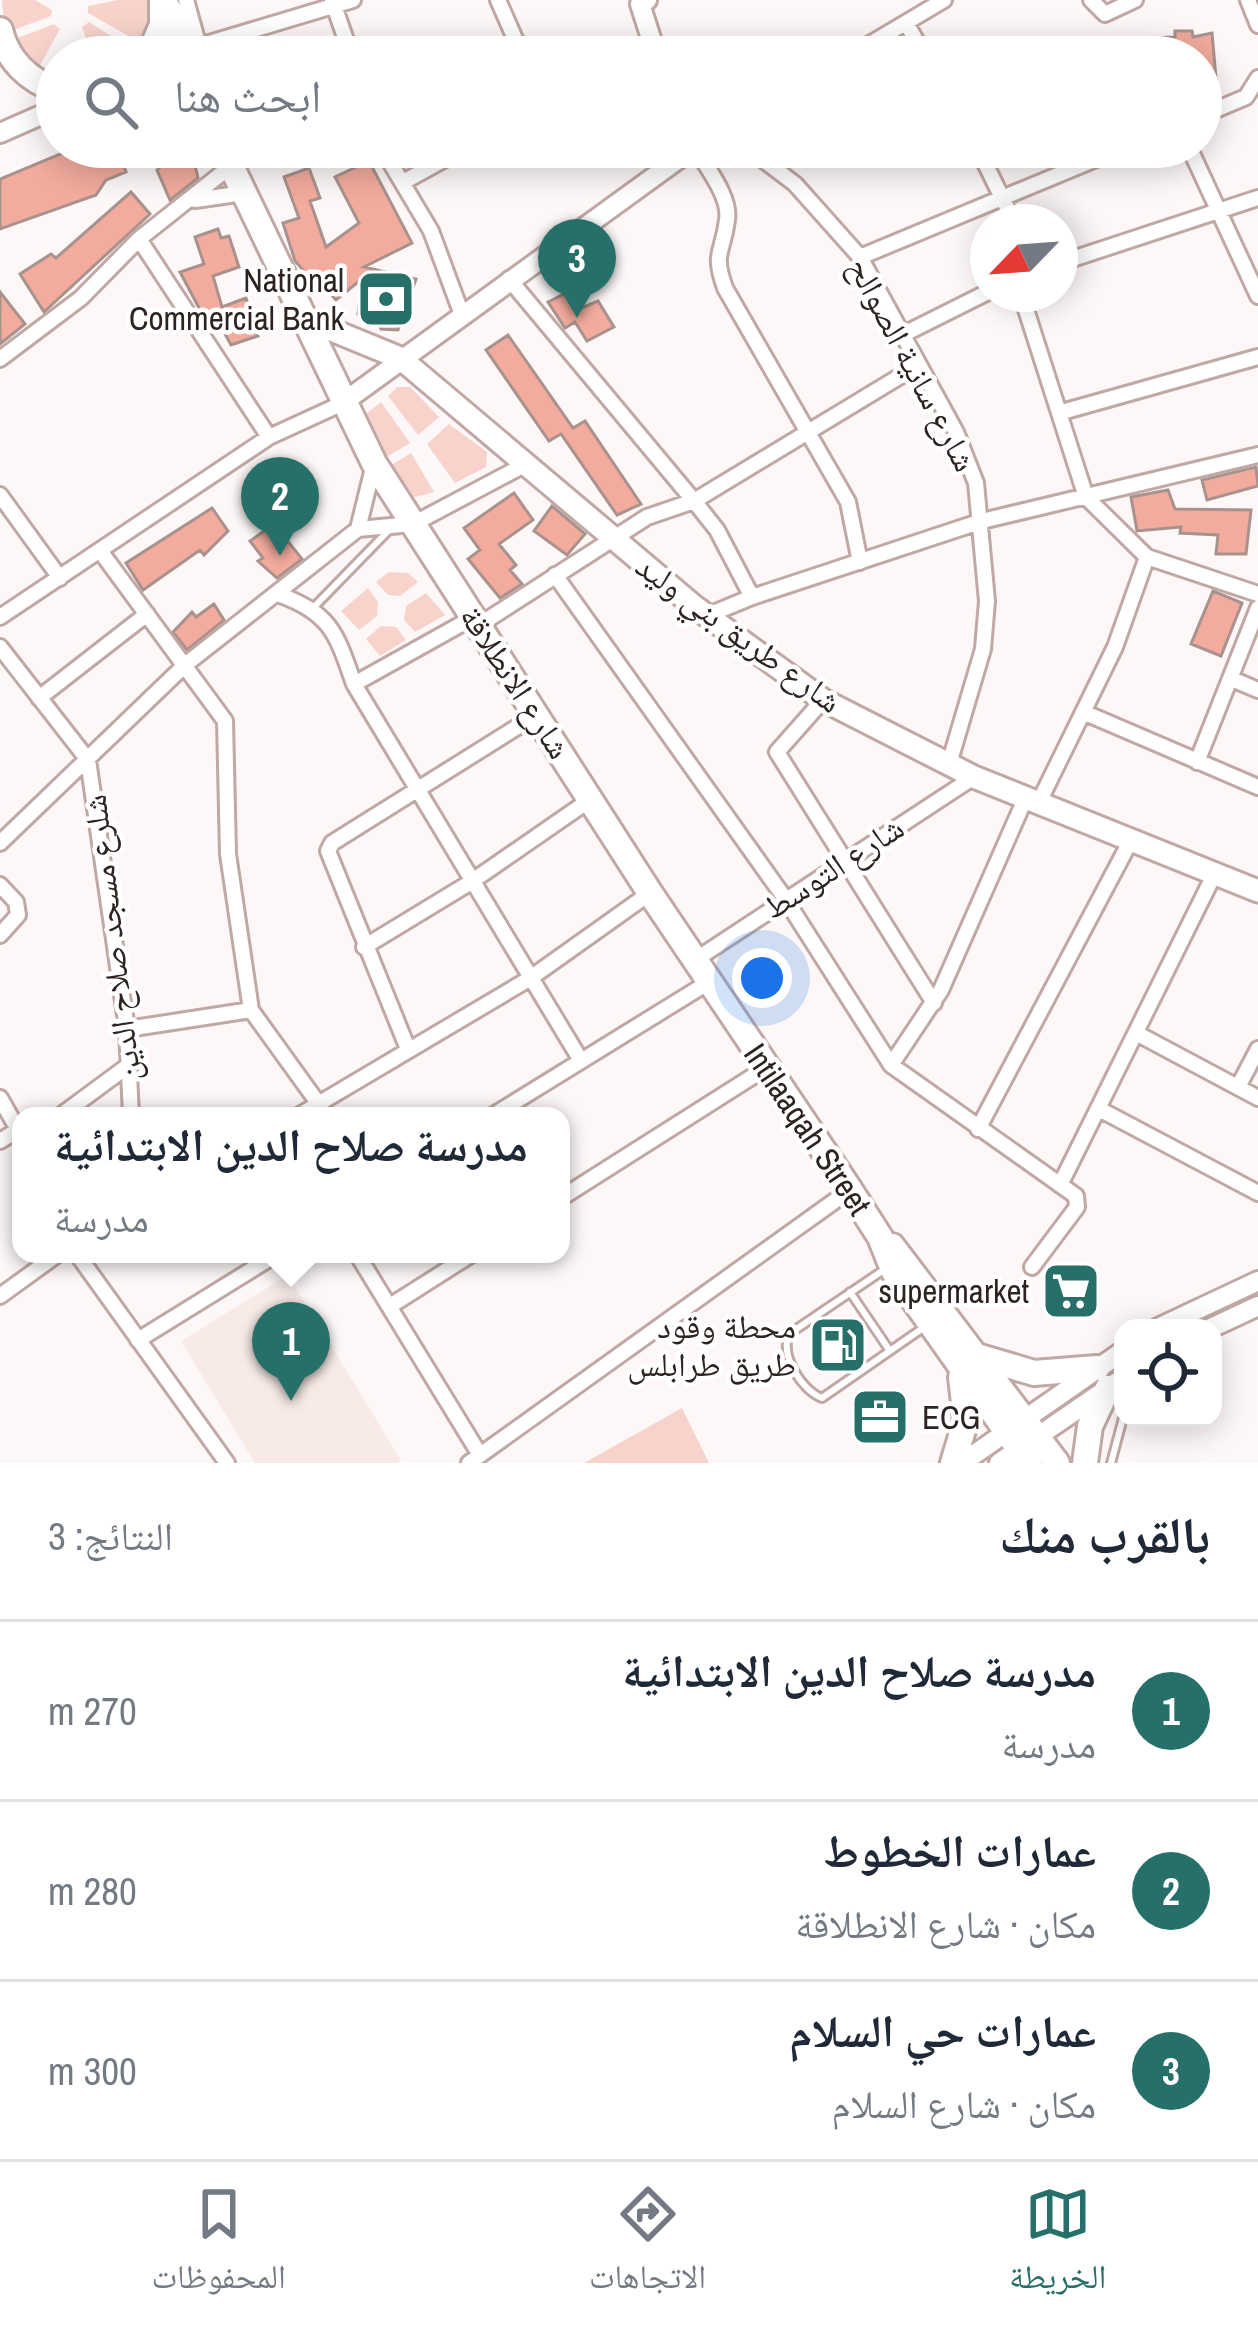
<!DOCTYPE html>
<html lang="ar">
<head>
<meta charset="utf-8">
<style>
  :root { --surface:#fff; --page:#f2f2f3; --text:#1f2937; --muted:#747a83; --line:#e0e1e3; --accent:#277069 }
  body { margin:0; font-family:"Archivo Narrow","Noto Naskh Arabic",sans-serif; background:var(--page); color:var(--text); direction:rtl }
  .controls { position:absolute; right:36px; bottom:36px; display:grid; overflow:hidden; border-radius:24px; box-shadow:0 6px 30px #0003 }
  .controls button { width:108px; height:108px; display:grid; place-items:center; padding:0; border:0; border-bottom:3px solid var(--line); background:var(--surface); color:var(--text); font:60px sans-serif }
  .compass { position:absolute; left:970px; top:204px; width:108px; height:108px; border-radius:50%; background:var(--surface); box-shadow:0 6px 30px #0003; rotate:245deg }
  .you { position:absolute; left:762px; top:978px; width:42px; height:42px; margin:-30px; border:9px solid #fff; border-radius:50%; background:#1a73e8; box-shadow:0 0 0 18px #1a73e833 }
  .badge { display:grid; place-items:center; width:78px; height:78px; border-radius:50%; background:var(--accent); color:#fff; font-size:39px; font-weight:700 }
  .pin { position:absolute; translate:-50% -99px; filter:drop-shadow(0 3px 6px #0008) }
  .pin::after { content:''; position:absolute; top:63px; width:42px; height:36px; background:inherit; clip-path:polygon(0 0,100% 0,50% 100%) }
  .popup { position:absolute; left:12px; top:1107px; width:558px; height:156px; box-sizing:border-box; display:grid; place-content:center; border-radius:24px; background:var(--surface); filter:drop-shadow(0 3px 9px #0005); font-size:39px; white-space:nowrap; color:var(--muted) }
  .popup b { font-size:45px; color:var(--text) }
  .popup::after { content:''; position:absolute; left:50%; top:100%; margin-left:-24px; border:24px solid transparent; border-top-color:var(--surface) }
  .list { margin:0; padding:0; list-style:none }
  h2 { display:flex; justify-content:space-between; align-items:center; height:156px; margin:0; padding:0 48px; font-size:51px }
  h2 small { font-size:39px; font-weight:400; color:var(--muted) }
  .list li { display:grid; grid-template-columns:78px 1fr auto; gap:36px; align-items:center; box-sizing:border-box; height:180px; padding:0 48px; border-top:3px solid var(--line) }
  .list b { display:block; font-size:45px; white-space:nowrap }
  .list p { margin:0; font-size:39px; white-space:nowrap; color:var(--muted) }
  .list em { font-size:39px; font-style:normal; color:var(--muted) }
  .icon { flex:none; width:66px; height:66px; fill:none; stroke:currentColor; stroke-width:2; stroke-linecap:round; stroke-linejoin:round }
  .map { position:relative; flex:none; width:1258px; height:1463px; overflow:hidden; direction:ltr }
  .search { position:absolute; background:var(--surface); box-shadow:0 6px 30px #0003; left:36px; right:36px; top:36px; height:132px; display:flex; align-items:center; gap:30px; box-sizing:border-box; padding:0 42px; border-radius:66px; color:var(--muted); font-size:45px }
  .sheet { height:696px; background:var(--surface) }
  nav { display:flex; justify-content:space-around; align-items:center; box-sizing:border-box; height:168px; border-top:3px solid var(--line); background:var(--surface); font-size:33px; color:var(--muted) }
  nav a { display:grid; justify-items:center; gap:6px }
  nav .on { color:var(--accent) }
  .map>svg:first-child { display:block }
  .built { fill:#f7eae7 }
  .green { fill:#f7d3cb }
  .building { fill:#f2ab9d; stroke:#a9928e; stroke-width:3 }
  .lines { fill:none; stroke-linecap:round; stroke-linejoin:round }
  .lane-casing { stroke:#c0a8a4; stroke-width:12 }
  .street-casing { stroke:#c0a8a4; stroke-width:20 }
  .secondary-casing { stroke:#c0a8a4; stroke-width:24 }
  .primary-casing { stroke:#c0a8a4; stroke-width:27 }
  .highway-casing { stroke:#c0a8a4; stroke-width:30 }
  .lane { stroke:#fff; stroke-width:6 }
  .street { stroke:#fff; stroke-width:14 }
  .secondary { stroke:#fff; stroke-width:18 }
  .primary { stroke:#fff; stroke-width:21 }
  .highway { stroke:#fff; stroke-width:24 }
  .labels { text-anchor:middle; stroke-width:9; stroke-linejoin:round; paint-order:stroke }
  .poi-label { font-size:33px; fill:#2d2422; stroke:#fff; text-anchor:end }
  .street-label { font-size:33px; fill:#2d2422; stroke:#fff }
</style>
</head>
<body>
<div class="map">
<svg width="1258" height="1463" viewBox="0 0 1258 1463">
  <rect width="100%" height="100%" fill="#fdf8f7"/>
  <path class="built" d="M 288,1275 L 401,1460 L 397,1463 L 255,1463 L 181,1341 Z"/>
  <path class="green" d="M 2,0 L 35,0 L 52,10 L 51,16 L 5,33 Z
    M 118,0 L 150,0 L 146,46 L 88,13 L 88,6 Z
    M 89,22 L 142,56 L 93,57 L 82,27 Z
    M 54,24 L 60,29 L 34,76 L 7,42 Z
    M 397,387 L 410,387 L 439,417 L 418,435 L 388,396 Z
    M 381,402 L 410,443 L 380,461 L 363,416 Z
    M 449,424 L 487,452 L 486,467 L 455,483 L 427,444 Z
    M 411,453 L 434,492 L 405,500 L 385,469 Z
    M 389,572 L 408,573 L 418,582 L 400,596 L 388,595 L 376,582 Z
    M 368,588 L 378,602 L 377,616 L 359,630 L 341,611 Z
    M 426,593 L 445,615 L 415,632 L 404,620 L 406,606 Z
    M 381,626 L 396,627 L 406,640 L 380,656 L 366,639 Z
    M 682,1408 L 709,1463 L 584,1463 Z"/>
  <path class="building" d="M 1175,31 L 1192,31 L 1193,37 L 1212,33 L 1216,78 L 1201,80 L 1201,57 L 1149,57 L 1146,38 L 1175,37 Z
    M 77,147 L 118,147 L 126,172 L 106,180 L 96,195 L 0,229 L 0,179 Z
    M 144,147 L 191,147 L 198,178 L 170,200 L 157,170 L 176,152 L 150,163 Z
    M 369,161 L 412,243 L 364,267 L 416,279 L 398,330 L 381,329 L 378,320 L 358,314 L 363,278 L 336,300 L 317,278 L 313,281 L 295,261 L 283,223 L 299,218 L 284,177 L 309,168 L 320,198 L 310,201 L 326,247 L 359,223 L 335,177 Z
    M 131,192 L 150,214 L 44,312 L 20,274 L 51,254 L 56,258 Z
    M 218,229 L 221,238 L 229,236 L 239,267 L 213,276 L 222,307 L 246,298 L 258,336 L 231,345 L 217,319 L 207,323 L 180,272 L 204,264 L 195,237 Z
    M 0,292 L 25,324 L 0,344 Z
    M 566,293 L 577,310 L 598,301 L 614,327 L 587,341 L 575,322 L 565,328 L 548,302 Z
    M 508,335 L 573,428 L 585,421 L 641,504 L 617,515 L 561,434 L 549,441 L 486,350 Z
    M 1256,467 L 1258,486 L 1207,500 L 1202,480 Z
    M 1168,490 L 1175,509 L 1251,510 L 1246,554 L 1216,554 L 1218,535 L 1180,533 L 1181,527 L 1137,531 L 1131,497 Z
    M 514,493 L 533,520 L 499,544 L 516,565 L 510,570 L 522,584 L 500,598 L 468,559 L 480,550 L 464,528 Z
    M 552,506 L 585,534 L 567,555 L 534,531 Z
    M 212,508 L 228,531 L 204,555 L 200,550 L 143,590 L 126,563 Z
    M 274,524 L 302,559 L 277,578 L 258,561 L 263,558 L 250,541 Z
    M 1213,591 L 1242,603 L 1221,656 L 1191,644 Z
    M 214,604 L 224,620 L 187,650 L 173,632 L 192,612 L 196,617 Z"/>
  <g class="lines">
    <g class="lane-casing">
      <path id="lane" d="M 314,607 L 391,528
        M 888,1267 L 789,1334 C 780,1355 801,1390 822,1398 L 923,1328
        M 850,1292 L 890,1351
        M 1111,1463 L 1123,1418"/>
    </g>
    <g class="street-casing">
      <path id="street" d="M 186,0 L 199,47
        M 332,0 L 352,57
        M 498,0 L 523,57
        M 1091,0 L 1105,14 L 1135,0
        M 1248,0 L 1258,25
        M 906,23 L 926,57
        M 199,46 L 353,0
        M 848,57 L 944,0
        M 1201,116 L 1246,97 L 1258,78
        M 381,147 L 431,231 L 461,312
        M 695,147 C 706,167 731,197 727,220 C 723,254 712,251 725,288 L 848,502 L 860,562
        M 746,147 L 795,184 L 860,257 L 956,432 L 976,483 L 987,601 L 983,649 L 949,764
        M 977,147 L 1014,222
        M 1189,147 L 1258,296
        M 405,181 L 467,147
        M 195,200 L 244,193
        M 139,239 L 269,437
        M 860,257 L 1125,147
        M 1060,263 L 1258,198
        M 509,279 L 694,501 L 917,366
        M 1021,294 L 1086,497 L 1147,557 L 1258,594
        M 902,335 L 988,292
        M 0,359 L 81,298 L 139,239 L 231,166
        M 1062,412 L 1258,357
        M 0,495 L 60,578
        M 358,529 L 374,464
        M 101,552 L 225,721 L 228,854 L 251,1010 L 318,1103
        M 555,575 L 784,897 L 891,1065 L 1076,1196 L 1077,1207 L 1032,1267
        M 278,594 C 331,614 336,632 354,684
        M 752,597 L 982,521 L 1258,455
        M 0,617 L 269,437 L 341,404
        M 474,617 L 354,684 L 580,1059
        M 479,625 L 647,517 L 694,501 L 717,530 L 752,597 L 706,616
        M 0,647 L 88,760 L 127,1029 L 131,1116
        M 1232,679 L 1258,690
        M 39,698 L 147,614
        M 823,700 L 777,752 L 934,1003
        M 1083,712 L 1258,787
        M 1197,762 L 1258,608
        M 1039,802 L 1115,647 L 1147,557
        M 0,843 L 185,665 L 358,529 L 413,524 L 528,463
        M 0,885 L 16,902 L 18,915 L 0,935
        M 364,947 L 471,882 L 591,799
        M 695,960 L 974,777
        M 127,1029 L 251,1010
        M 1136,1033 L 1258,1098
        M 408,1049 L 328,851 L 332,843 L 538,714
        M 891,1065 L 941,990 L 1026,797
        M 1238,1087 L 1258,1049
        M 0,1098 L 17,1128
        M 1099,1109 L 1258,1193
        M 60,1116 L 129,1065
        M 298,1116 L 529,979 L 650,893
        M 492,1116 L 709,982
        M 978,1129 L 1131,840
        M 0,1141 L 21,1128
        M 1060,1185 L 1215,873
        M 561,1198 L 766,1068
        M 77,1254 L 227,1463
        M 357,1254 L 480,1455
        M 0,1296 L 58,1254
        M 390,1306 L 472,1254
        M 138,1340 L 277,1254
        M 469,1463 L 850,1190"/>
    </g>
    <g class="secondary-casing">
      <path id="secondary" d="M 647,0 L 640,4 L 657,57
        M 0,133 L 57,108
        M 341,404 L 695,147
        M 1158,1328 L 1258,1281
        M 1211,1328 L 1258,1306
        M 962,1463 L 1123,1351
        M 999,1463 L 1123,1378"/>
    </g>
    <g class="primary-casing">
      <path id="primary" d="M 317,324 L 400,358 L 695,607 L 823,700 L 974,777 L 1258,891"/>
    </g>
    <g class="highway-casing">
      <path id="highway" d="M 163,0 L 197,57
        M 0,30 C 7,60 29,81 57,90
        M 148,57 L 162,25 L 162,0
        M 222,147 L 374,463 L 650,893 L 850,1190 L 880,1237 L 894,1272 L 1029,1463
        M 892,1246 L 1057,1463
        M 977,1356 L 1034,1373 L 1097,1368
        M 953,1463 L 966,1420 L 961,1377
        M 1085,1463 L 1090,1426 L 1108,1388"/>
    </g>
    <use href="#lane" class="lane"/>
    <use href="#street" class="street"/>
    <use href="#secondary" class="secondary"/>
    <use href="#primary" class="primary"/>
    <use href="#highway" class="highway"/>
  </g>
  <defs>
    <g id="bank-square" transform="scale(3)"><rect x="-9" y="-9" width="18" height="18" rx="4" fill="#277069" stroke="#fff"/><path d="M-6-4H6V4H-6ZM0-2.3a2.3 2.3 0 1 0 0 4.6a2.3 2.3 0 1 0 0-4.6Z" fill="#fff"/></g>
    <g id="supermarket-square" transform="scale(3)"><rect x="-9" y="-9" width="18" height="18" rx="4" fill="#277069" stroke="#fff"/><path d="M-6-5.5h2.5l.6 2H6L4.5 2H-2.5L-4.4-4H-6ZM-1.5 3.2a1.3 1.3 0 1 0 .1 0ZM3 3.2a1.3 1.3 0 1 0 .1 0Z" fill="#fff"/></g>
    <g id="fuel-square" transform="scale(3)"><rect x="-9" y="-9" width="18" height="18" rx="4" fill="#277069" stroke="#fff"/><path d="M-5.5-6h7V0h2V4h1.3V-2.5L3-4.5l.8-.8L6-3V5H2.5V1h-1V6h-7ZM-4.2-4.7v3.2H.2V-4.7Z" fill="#fff"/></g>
    <g id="office-square" transform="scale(3)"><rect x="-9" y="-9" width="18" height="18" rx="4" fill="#277069" stroke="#fff"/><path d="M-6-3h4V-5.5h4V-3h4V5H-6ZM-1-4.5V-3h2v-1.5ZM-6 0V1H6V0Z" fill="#fff"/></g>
  </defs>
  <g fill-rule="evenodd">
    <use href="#bank-square" x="386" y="299"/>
    <use href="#supermarket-square" x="1071" y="1291"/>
    <use href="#fuel-square" x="838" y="1345"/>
    <use href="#office-square" x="880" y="1417"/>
  </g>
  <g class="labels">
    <g class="poi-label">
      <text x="344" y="292">National<tspan x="344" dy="38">Commercial Bank</tspan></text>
      <text x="1029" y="1303">supermarket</text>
      <text x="796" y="1338">محطة وقود<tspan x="796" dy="38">طريق طرابلس</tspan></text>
      <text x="922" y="1429" text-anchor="start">ECG</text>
    </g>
    <g class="street-label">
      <text transform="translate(913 364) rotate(62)" y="12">شارع سانية الصوالح</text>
      <text transform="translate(739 633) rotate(36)" y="12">شارع طريق بني وليد</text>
      <text transform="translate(516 682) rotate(57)" y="12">شارع الانطلاقة</text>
      <text transform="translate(833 867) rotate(-33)" y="12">شارع التوسط</text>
      <text transform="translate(111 938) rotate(-97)" y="12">شلرع مسجد صلاح الدين</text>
      <text transform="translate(808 1129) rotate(56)" y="12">Intilaaqah Street</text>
    </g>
  </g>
</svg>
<div class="controls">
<button><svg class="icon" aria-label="locate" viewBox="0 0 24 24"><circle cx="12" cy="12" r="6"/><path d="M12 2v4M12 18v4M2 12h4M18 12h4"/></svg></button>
</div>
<svg class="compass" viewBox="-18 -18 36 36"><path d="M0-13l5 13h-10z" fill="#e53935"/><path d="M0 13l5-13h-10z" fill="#747a83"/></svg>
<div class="you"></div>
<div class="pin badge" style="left:291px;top:1401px">1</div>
<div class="popup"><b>مدرسة صلاح الدين الابتدائية</b>مدرسة</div>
<div class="pin badge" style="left:280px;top:556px">2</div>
<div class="pin badge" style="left:577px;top:318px">3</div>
<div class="search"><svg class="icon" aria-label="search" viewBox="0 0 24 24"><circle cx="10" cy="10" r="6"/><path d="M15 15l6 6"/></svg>ابحث هنا</div>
</div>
<section class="sheet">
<h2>بالقرب منك<small>النتائج: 3</small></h2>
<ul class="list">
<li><span class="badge">1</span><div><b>مدرسة صلاح الدين الابتدائية</b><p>مدرسة</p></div><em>270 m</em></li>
<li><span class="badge">2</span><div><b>عمارات الخطوط</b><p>مكان · شارع الانطلاقة</p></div><em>280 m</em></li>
<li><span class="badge">3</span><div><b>عمارات حي السلام</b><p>مكان · شارع السلام</p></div><em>300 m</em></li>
</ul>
</section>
<nav>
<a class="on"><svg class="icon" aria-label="map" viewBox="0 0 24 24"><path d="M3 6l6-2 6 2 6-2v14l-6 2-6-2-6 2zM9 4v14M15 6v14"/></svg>الخريطة</a>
<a><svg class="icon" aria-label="directions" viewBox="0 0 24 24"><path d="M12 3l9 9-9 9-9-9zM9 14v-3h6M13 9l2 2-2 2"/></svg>الاتجاهات</a>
<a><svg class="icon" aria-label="saved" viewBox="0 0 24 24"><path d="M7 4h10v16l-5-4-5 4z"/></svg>المحفوظات</a>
</nav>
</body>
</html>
